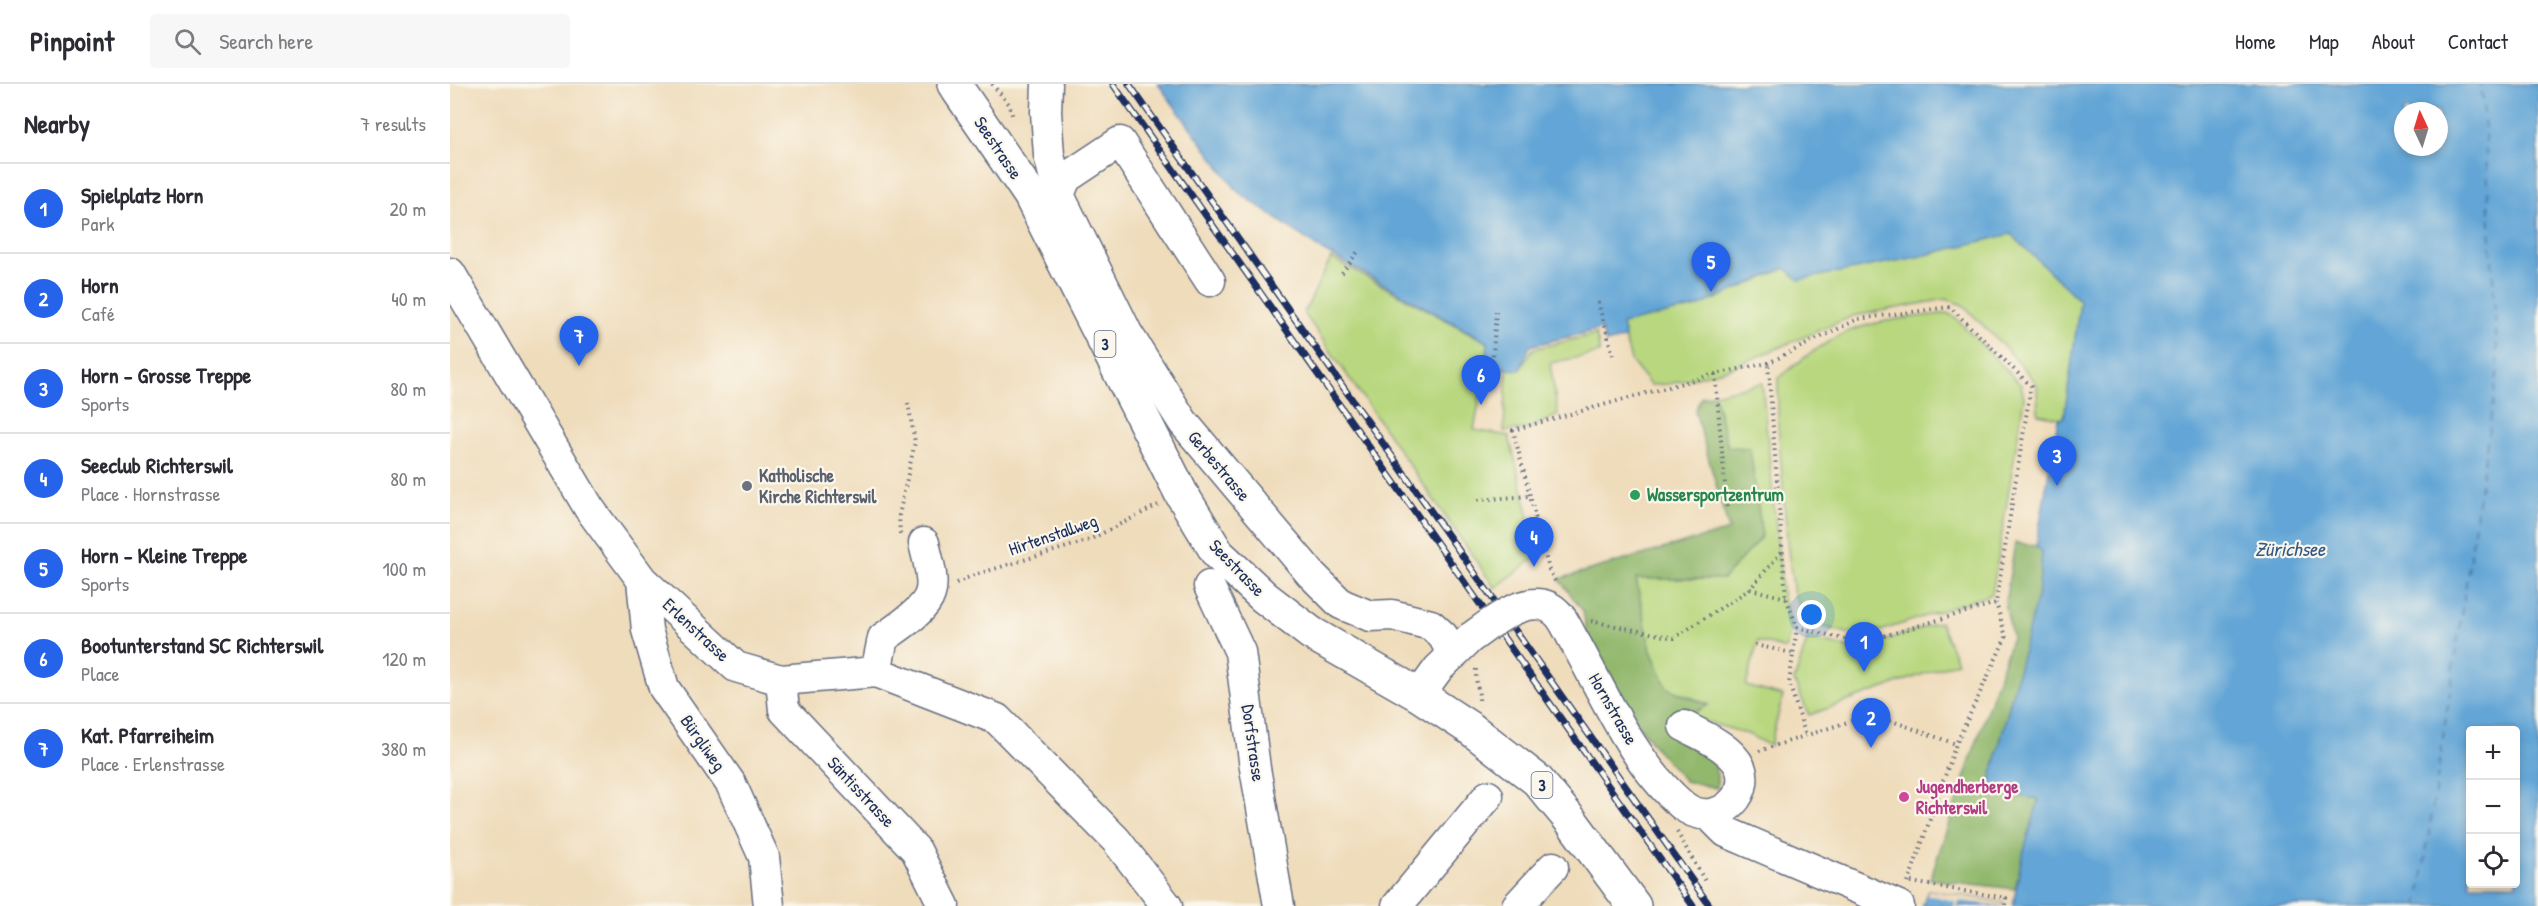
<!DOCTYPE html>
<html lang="en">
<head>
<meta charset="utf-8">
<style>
  :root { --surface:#fff; --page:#f7f7f7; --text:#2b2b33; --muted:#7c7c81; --line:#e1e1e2; --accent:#2563eb }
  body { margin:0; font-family:"Patrick Hand",sans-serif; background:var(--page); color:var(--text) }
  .controls { position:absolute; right:18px; bottom:18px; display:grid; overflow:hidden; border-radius:6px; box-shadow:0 3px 9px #0003 }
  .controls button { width:54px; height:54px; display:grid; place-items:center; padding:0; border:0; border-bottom:2px solid var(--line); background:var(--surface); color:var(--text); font:30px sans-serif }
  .compass { position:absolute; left:1944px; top:18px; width:54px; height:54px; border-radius:50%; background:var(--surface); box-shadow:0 3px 9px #0003; rotate:356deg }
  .you { position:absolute; left:1362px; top:531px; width:21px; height:21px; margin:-15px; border:4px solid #fff; border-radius:50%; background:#1a73e8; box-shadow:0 0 0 9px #1a73e833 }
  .badge { display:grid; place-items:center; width:39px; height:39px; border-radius:50%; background:var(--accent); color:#fff; font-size:20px; font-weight:700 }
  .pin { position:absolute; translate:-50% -50px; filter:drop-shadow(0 2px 3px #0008) }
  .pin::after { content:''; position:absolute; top:32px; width:21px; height:18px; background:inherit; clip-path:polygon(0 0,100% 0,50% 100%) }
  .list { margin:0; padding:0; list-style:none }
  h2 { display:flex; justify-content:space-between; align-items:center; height:78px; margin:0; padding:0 24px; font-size:26px }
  h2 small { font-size:20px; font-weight:400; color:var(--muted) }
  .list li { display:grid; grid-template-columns:39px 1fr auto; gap:18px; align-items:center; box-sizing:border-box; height:90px; padding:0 24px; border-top:2px solid var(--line) }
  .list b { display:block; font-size:22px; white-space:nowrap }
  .list p { margin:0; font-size:20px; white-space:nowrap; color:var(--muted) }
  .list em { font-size:20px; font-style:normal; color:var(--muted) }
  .icon { flex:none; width:33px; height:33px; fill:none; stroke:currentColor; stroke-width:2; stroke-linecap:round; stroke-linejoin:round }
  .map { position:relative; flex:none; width:2088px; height:822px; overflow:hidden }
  header { display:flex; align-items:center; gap:36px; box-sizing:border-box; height:84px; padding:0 30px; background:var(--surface); border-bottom:2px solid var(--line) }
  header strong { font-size:28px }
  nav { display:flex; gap:33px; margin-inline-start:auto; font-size:21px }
  .search { width:420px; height:54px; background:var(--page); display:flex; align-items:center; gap:15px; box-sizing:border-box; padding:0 21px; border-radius:6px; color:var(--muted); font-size:22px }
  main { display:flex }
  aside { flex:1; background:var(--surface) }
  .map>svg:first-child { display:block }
  .green { fill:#b8d77e; stroke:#6a836e; stroke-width:1.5 }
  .forest { fill:#92b86d; stroke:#567466; stroke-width:1.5 }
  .water { fill:#62a5d6; stroke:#3e6a9a; stroke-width:1.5; fill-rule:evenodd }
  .pier { fill:#efdcbb }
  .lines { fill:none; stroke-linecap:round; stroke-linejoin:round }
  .ferry { stroke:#345888; stroke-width:1.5; stroke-dasharray:8 6; stroke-linecap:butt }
  .minor-casing { stroke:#656c7f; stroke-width:33 }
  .major-casing { stroke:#656c7f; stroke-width:36 }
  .path { stroke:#656c7f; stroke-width:4; stroke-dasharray:1.5 4.5; stroke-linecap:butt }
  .minor { stroke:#fff; stroke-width:30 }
  .major { stroke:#fff; stroke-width:33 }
  .rail-casing { stroke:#1b2f5e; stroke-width:7 }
  .rail { stroke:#fbf7ec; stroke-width:4.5; stroke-dasharray:14; stroke-linecap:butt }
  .minor-bridge-casing { stroke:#656c7f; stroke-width:33; stroke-linecap:butt }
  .minor-bridge { stroke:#fff; stroke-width:30 }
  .worship-dot { fill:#6b7280; stroke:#fbf7ec; stroke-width:2 }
  .leisure-dot { fill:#2e9e5b; stroke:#fbf7ec; stroke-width:2 }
  .hotel-dot { fill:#d1479c; stroke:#fbf7ec; stroke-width:2 }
  .labels { text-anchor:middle; stroke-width:4.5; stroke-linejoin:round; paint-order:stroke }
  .shield { fill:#fbf7ec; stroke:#5e6b89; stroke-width:1.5 }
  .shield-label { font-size:16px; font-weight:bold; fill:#1b2f5e }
  .street-label { font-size:18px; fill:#1b2f5e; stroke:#fbf7ec }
  .worship-label { font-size:18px; font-weight:bold; fill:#5b616d; stroke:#fbf7ec; text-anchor:start }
  .leisure-label { font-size:18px; font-weight:bold; fill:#27864d; stroke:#fbf7ec; text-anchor:start }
  .hotel-label { font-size:18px; font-weight:bold; fill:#b23c85; stroke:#fbf7ec; text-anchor:start }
  .water-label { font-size:20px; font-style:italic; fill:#345888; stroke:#fbf7ec }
</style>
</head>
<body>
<header>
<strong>Pinpoint</strong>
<div class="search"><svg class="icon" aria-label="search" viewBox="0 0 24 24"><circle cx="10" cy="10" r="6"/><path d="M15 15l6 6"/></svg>Search here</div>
<nav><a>Home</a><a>Map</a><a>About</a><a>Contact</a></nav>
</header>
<main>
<aside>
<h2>Nearby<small>7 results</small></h2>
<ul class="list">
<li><span class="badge">1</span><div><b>Spielplatz Horn</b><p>Park</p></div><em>20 m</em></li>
<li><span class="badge">2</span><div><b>Horn</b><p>Café</p></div><em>40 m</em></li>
<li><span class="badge">3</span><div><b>Horn - Grosse Treppe</b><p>Sports</p></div><em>80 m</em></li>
<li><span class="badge">4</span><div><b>Seeclub Richterswil</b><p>Place · Hornstrasse</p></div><em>80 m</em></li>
<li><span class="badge">5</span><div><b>Horn - Kleine Treppe</b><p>Sports</p></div><em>100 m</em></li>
<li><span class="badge">6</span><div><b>Bootunterstand SC Richterswil</b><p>Place</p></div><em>120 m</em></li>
<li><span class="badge">7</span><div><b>Kat. Pfarreiheim</b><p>Place · Erlenstrasse</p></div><em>380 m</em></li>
</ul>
</aside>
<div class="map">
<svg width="2088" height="822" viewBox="0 0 2088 822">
  <rect width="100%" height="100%" fill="#fbf7ec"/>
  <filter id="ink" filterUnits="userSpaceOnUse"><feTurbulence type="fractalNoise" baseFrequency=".0167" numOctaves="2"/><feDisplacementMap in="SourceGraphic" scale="12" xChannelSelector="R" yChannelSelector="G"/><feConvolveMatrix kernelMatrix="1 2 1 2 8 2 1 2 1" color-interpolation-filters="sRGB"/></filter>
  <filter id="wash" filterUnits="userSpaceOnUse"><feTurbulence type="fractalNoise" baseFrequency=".008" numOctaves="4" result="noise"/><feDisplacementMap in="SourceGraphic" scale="24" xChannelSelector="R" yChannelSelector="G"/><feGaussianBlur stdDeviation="1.35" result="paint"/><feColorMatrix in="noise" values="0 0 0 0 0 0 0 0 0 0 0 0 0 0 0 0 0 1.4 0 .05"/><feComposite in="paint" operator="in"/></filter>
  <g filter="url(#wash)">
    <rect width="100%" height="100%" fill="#efdcbb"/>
    <path class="green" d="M 1561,150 L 1630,217 L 1614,335 L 1588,330 L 1587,300 L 1564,273 L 1513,221 L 1496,215 L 1403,232 L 1281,284 L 1219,300 L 1200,301 L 1181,277 L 1171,240 L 1247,223 L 1336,184 L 1467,173 Z
      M 881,174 L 1038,259 L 1036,282 L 1024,346 L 1059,352 L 1082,445 L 1079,450 L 1085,474 L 1045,504 L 854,229 Z
      M 1497,229 L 1505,233 L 1571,301 L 1574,314 L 1542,510 L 1412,553 L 1371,542 L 1353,529 L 1344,510 L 1338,466 L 1328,341 L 1328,295 C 1349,277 1373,259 1397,248 C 1428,235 1464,234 1497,229 Z
      M 1146,250 L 1150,269 L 1100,279 L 1108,331 L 1078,345 L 1054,347 L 1057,285 L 1070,286 L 1083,265 Z
      M 1312,299 L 1333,515 L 1342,541 L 1336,565 L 1308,557 L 1296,602 L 1333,612 L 1320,662 L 1298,650 L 1237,632 L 1258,620 L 1217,604 L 1201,567 L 1185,494 L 1273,495 L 1312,452 L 1278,363 L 1264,310 Z
      M 1490,538 L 1507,578 L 1359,631 L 1344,597 L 1358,554 L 1407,566 Z"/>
    <path class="forest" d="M 1264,310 L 1278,363 L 1300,364 L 1312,452 L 1273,495 L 1186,495 L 1201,567 L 1217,604 L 1258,621 L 1237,632 L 1230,652 C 1253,668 1270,673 1267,704 L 1235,697 L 1207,666 L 1180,629 L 1137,550 L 1133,527 L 1109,495 L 1279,446 L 1245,327 L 1251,313 Z
      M 1565,459 L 1586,462 L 1592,468 L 1589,505 L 1538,706 L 1589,715 L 1565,805 L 1480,795 L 1562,553 L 1555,519 Z"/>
    <path class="water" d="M 708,0 L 2088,0 L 2088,822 L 1563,822 L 1571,777 L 1589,715 L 1538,706 L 1589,505 L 1592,468 L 1586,462 L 1608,335 L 1614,334 L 1630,217 L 1561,150 L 1467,173 L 1349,196 L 1335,184 L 1247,223 L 1172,240 L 1175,254 L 1156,259 L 1151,245 L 1080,262 L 1070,286 L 1036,283 L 1038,258 L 872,166 L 788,108 ZM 1953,27 L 1989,27 L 1989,63 L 1953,63 ZM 2020,646 L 2066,646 L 2066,800 L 2020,800 Z
      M 1478,806 L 1553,819 L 1552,822 L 1472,822 Z"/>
    <path class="pier" d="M 1478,806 L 1553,819 L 1552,822 L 1509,817 L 1507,822 L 1504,822 L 1505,817 L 1477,811 Z"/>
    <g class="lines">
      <path class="ferry" d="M 1968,822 L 2048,285 L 2033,14 L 2030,0"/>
    </g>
  </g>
  <g filter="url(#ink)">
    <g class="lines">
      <g class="minor-casing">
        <path id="minor" d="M 597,0 L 596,28 L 599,71 L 609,111 L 677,249 L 733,338 L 861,490 L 891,520 L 920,532 L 942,531 L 981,541 L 993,552 L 1003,571
          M 609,111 L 616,94 L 670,58 L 760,197
          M 0,189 L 139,424 L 192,496 L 286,583 L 331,596 L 426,588 L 547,635 L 666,756 L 717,822
          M 192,496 L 197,546 L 214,604 L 281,700 L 314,773 L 319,822
          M 759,502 L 790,568 L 805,684 L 829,822
          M 1126,560 C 1156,614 1184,680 1232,721 C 1267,750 1311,704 1284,674 C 1271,659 1251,651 1234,642
          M 426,588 L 433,554 C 447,544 475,527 480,510 C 485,496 477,473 474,459
          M 331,596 L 334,626 L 466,766 L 494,822
          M 969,611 L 988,585 L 1017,557
          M 1259,731 L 1276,748 L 1449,822
          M 947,822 L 1038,712
          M 1067,822 L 1103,783"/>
      </g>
      <g class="major-casing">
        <path id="major" d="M 504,0 L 580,111 L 731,409 L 768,470 L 814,513 L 861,549 L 969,611 L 1021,645 L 1087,696 L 1122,738 L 1184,822"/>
      </g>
      <path class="path" d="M 542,0 L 559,20 L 563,34
        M 892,189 L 909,166
        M 1148,218 L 1163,271
        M 1042,283 L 1046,228
        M 1265,290 L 1277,423
        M 1028,416 L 1079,412
        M 450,450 L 449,431 L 465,358 L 458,319
        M 1105,497 L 1099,486 L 1063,346 L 1265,290 L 1318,279 L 1408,235 L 1500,223 L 1581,302 L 1546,519 L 1410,559 L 1347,543 L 1336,514 L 1318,279
        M 506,499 L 524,491 L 637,457 L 708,421
        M 1300,505 L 1336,514
        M 1141,537 L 1224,554 L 1300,505 L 1333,466
        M 1347,543 L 1339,599 L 1356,652
        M 1305,561 L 1342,569
        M 1026,585 C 1025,599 1030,606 1029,619
        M 1309,667 L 1422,630 L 1506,660
        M 1227,748 L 1255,797
        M 1461,798 L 1556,814 L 1555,822
        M 1458,799 L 1506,660 L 1556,553 L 1546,519"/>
      <use href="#minor" class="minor"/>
      <use href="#major" class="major"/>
      <g class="rail-casing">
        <path id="rail" d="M 663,0 L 1243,822
          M 679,0 L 1260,822"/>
      </g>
      <use href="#rail" class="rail"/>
      <g class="minor-bridge-casing">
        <path id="minor-bridge" d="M 1020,554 C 1042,539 1083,502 1109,531 C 1116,539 1120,551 1126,560"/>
      </g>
      <use href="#minor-bridge" class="minor-bridge"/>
    </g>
  </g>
  <circle class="worship-dot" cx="297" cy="402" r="6"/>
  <circle class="leisure-dot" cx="1185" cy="411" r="6"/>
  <circle class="hotel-dot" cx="1454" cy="713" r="6"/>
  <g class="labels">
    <g class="shield">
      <rect x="644.5" y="247" width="21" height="26" rx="4.5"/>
      <rect x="1081.5" y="688" width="21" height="26" rx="4.5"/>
    </g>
    <g class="shield-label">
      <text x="655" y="266">3</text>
      <text x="1092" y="707">3</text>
    </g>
    <g class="street-label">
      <text transform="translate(548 64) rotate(56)" y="6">Seestrasse</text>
      <text transform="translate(769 382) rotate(50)" y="6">Gerbestrasse</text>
      <text transform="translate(603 451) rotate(-19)" y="6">Hirtenstallweg</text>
      <text transform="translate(787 484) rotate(46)" y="6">Seestrasse</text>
      <text transform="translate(246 546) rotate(43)" y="6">Erlenstrasse</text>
      <text transform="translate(1163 625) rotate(60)" y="6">Hornstrasse</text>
      <text transform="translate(253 659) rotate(55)" y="6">Bürgliweg</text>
      <text transform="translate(803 659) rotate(82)" y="6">Dorfstrasse</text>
      <text transform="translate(411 708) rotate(47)" y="6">Säntisstrasse</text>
    </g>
    <g class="worship-label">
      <text x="309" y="398">Katholische<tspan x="309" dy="21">Kirche Richterswil</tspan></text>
    </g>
    <g class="leisure-label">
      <text x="1197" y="417">Wassersportzentrum</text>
    </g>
    <g class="hotel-label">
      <text x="1466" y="709">Jugendherberge<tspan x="1466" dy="21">Richterswil</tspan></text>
    </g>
    <g class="water-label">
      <text x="1840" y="472">Zürichsee</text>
    </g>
  </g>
</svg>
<div class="controls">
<button>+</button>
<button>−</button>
<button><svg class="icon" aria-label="locate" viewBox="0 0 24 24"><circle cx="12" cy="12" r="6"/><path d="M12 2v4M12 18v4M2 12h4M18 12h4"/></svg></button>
</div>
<svg class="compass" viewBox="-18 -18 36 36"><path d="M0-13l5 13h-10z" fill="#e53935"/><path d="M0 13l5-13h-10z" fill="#7c7c81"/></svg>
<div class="you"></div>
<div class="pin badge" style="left:1414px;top:588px">1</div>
<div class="pin badge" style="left:1421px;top:664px">2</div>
<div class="pin badge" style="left:1607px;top:402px">3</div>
<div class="pin badge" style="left:1084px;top:483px">4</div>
<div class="pin badge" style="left:1261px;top:208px">5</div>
<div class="pin badge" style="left:1031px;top:321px">6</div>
<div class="pin badge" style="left:129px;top:282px">7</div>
</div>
</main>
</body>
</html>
